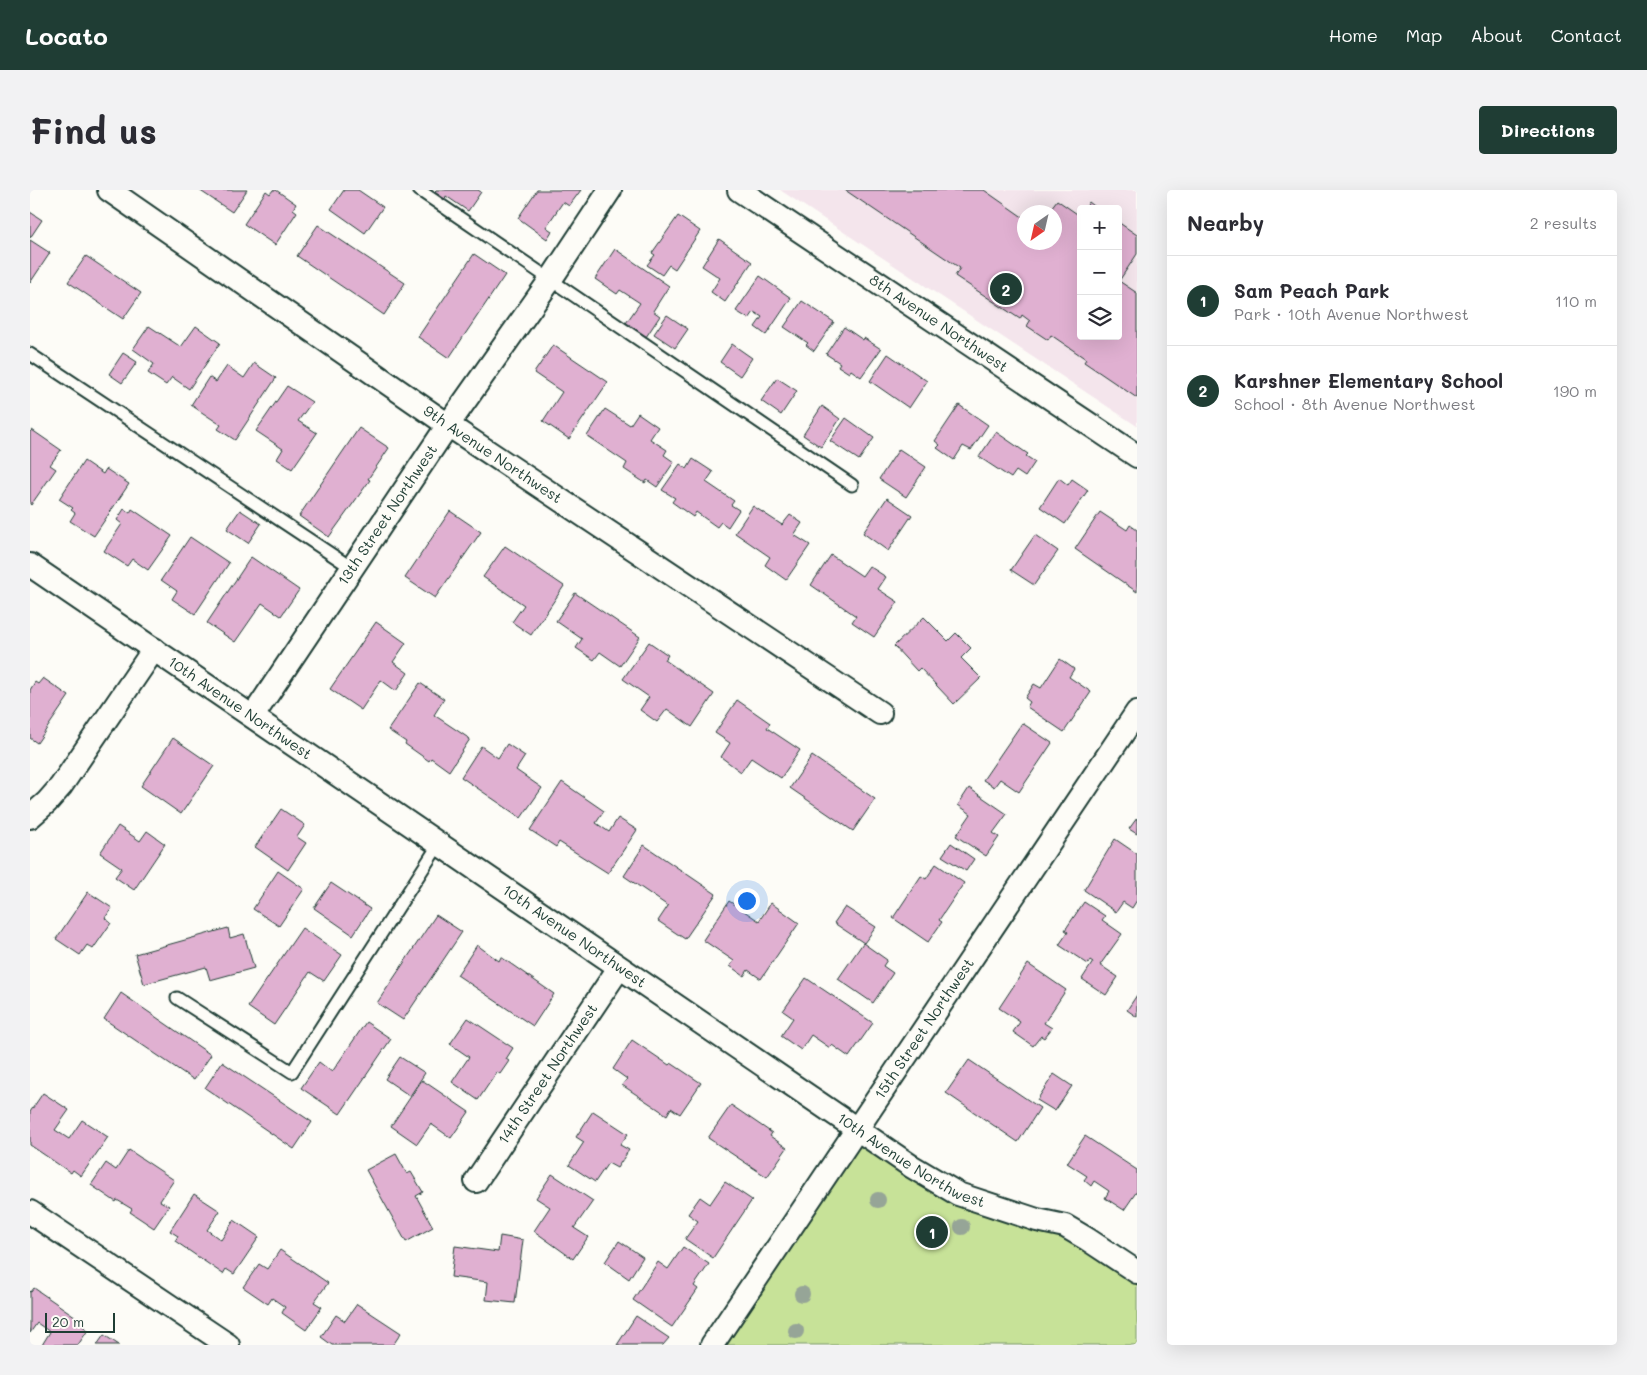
<!DOCTYPE html>
<html lang="en">
<head>
<meta charset="utf-8">
<style>
  :root { --surface:#fff; --page:#f2f2f3; --text:#2b2b33; --muted:#7c7c81; --line:#e1e1e2; --accent:#1f3d34 }
  body { margin:0; font-family:Mali,sans-serif; background:var(--page); color:var(--text) }
  .controls { position:absolute; right:15px; top:15px; display:grid; overflow:hidden; border-radius:5px; box-shadow:0 5px 20px #0002 }
  .controls button { width:45px; height:45px; display:grid; place-items:center; padding:0; border:0; border-bottom:1px solid var(--line); background:var(--surface); color:var(--text); font:25px sans-serif }
  .compass { position:absolute; left:987px; top:15px; width:45px; height:45px; border-radius:50%; background:var(--surface); box-shadow:0 5px 20px #0002; rotate:214deg }
  .scale { position:absolute; left:15px; bottom:12px; width:70px; box-sizing:border-box; padding-left:5px; border:2px solid #1f3d34; border-top:0; font-size:14px; line-height:18px; white-space:nowrap; color:#1f3d34; -webkit-text-stroke:4px #fdfcf7; paint-order:stroke }
  .you { position:absolute; left:716px; top:710px; width:18px; height:18px; margin:-12px; border:4px solid #fff; border-radius:50%; background:#1a73e8; box-shadow:0 0 0 8px #1a73e833 }
  .badge { display:grid; place-items:center; width:32px; height:32px; border-radius:50%; background:var(--accent); color:#fff; font-size:16px; font-weight:700 }
  .pin { position:absolute; translate:-50% -50%; border:2px solid #fff; box-shadow:0 1px 5px #0006 }
  .list { margin:0; padding:0; list-style:none }
  h2 { display:flex; justify-content:space-between; align-items:center; height:65px; margin:0; padding:0 20px; font-size:21px }
  h2 small { font-size:16px; font-weight:400; color:var(--muted) }
  .list li { display:grid; grid-template-columns:32px 1fr auto; gap:15px; align-items:center; box-sizing:border-box; height:90px; padding:0 20px; border-top:1px solid var(--line) }
  .list b { display:block; font-size:19px; white-space:nowrap }
  .list p { margin:0; font-size:16px; white-space:nowrap; color:var(--muted) }
  .list em { font-size:16px; font-style:normal; color:var(--muted) }
  .icon { flex:none; width:28px; height:28px; fill:none; stroke:currentColor; stroke-width:2; stroke-linecap:round; stroke-linejoin:round }
  .map { position:relative; flex:none; width:1107px; height:1155px; overflow:hidden; border-radius:5px }
  header { display:flex; align-items:center; gap:30px; box-sizing:border-box; height:70px; padding:0 25px; background:var(--accent); color:#fff }
  header strong { font-size:24px }
  nav { display:flex; gap:28px; margin-inline-start:auto; font-size:18px }
  .intro { display:flex; align-items:center; justify-content:space-between; box-sizing:border-box; height:120px; padding:0 30px }
  h1 { margin:0; font-size:35px }
  .button { padding:12px 22px; border-radius:5px; background:var(--accent); color:#fff; font-size:18px; font-weight:700 }
  main { display:flex; gap:30px; padding:0 30px }
  aside { flex:1; background:var(--surface); border-radius:5px; box-shadow:0 5px 20px #0002 }
  .map>svg:first-child { display:block }
  .built { fill:#f4e5ec; fill-rule:evenodd }
  .green { fill:#c7e298; stroke:#739066 }
  .building { fill:#e0b0d1; stroke:#1f3d34 }
  .lines { fill:none; stroke-linecap:round; stroke-linejoin:round }
  .lane-casing { stroke:#1f3d34; stroke-width:15 }
  .street-casing { stroke:#1f3d34; stroke-width:26 }
  .lane { stroke:#fdfcf7; stroke-width:11 }
  .street { stroke:#fdfcf7; stroke-width:22 }
  .tree { fill:#96a597 }
  .labels { text-anchor:middle; stroke-width:4; stroke-linejoin:round; paint-order:stroke }
  .street-label { font-size:15px; fill:#1f3d34; stroke:#fdfcf7 }
</style>
</head>
<body>
<header>
<strong>Locato</strong>
<nav><a>Home</a><a>Map</a><a>About</a><a>Contact</a></nav>
</header>
<div class="intro"><h1>Find us</h1><a class="button">Directions</a></div>
<main>
<div class="map">
<svg width="1107" height="1155" viewBox="0 0 1107 1155">
  <rect width="100%" height="100%" fill="#fdfcf7"/>
  <filter id="ink" filterUnits="userSpaceOnUse"><feTurbulence type="fractalNoise" baseFrequency=".02" numOctaves="2"/><feDisplacementMap in="SourceGraphic" scale="10" xChannelSelector="R" yChannelSelector="G"/><feConvolveMatrix kernelMatrix="1 2 1 2 8 2 1 2 1" color-interpolation-filters="sRGB"/></filter>
  <g filter="url(#ink)">
    <path class="built" d="M 750,0 L 1107,0 L 1107,236 ZM 1051,19 L 1088,19 L 1088,146 L 1051,146 ZM 994,22 L 1024,22 L 1024,52 L 994,52 Z"/>
    <path class="green" d="M 826,940 L 881,976 L 1007,1030 L 1107,1082 L 1107,1155 L 682,1155 Z"/>
    <path class="building" d="M 169,0 L 217,0 L 202,22 Z
      M 243,0 L 246,0 L 266,14 L 263,19 L 267,22 L 245,55 L 214,34 L 236,1 L 240,4 Z
      M 314,0 L 328,0 L 353,17 L 335,43 L 301,19 Z
      M 406,0 L 448,0 L 451,2 L 438,21 L 416,6 L 415,9 L 404,2 Z
      M 507,0 L 551,0 L 539,16 L 533,12 L 516,37 L 522,41 L 517,49 L 488,28 Z
      M 815,0 L 954,0 L 994,28 L 994,52 L 1024,52 L 1024,22 L 1018,22 L 1027,10 L 1050,26 L 1051,24 L 1051,146 L 1088,146 L 1088,32 L 1107,45 L 1107,64 L 1089,91 L 1107,103 L 1107,208 L 1054,172 L 1056,169 L 1021,145 L 1018,150 L 997,136 L 1000,131 L 992,125 L 990,129 L 925,86 L 930,78 Z
      M 1059,12 L 1068,19 L 1055,19 Z
      M 0,22 L 12,30 L 0,48 Z
      M 648,26 L 670,41 L 645,79 L 639,75 L 632,85 L 617,75 L 625,65 L 622,63 Z
      M 288,35 L 375,93 L 354,125 L 267,66 Z
      M 689,49 L 722,72 L 695,112 L 681,102 L 690,88 L 672,76 Z
      M 0,50 L 20,63 L 0,93 Z
      M 585,59 L 639,96 L 623,121 L 630,126 L 616,147 L 596,133 L 610,113 L 590,100 L 587,104 L 565,89 Z
      M 444,64 L 475,85 L 419,168 L 388,147 Z
      M 56,66 L 111,103 L 93,129 L 38,92 Z
      M 730,86 L 761,108 L 736,145 L 725,137 L 732,127 L 724,122 L 719,129 L 706,121 Z
      M 772,111 L 804,132 L 784,161 L 776,155 L 778,153 L 754,137 Z
      M 637,125 L 658,139 L 645,158 L 624,144 Z
      M 119,136 L 151,157 L 166,136 L 190,153 L 159,199 L 142,187 L 136,195 L 118,183 L 124,174 L 103,159 Z
      M 814,137 L 833,150 L 834,148 L 851,159 L 831,187 L 821,180 L 819,183 L 808,176 L 810,173 L 796,164 Z
      M 702,154 L 722,168 L 710,186 L 690,172 Z
      M 523,155 L 578,192 L 539,249 L 513,231 L 532,202 L 504,183 Z
      M 93,163 L 107,172 L 92,193 L 79,184 Z
      M 858,164 L 897,191 L 879,218 L 840,191 Z
      M 224,173 L 246,188 L 205,250 L 188,239 L 191,235 L 161,215 L 179,187 L 186,192 L 197,176 L 214,188 Z
      M 747,188 L 767,201 L 751,225 L 731,211 Z
      M 257,196 L 282,212 L 268,231 L 287,243 L 262,279 L 247,269 L 253,259 L 226,241 Z
      M 929,215 L 958,235 L 941,260 L 933,256 L 924,270 L 907,258 L 910,255 L 905,251 Z
      M 792,216 L 810,229 L 791,257 L 773,245 Z
      M 575,219 L 600,235 L 608,223 L 628,237 L 620,249 L 637,260 L 634,265 L 644,272 L 627,297 L 617,290 L 615,293 L 594,279 L 597,273 L 557,246 Z
      M 816,228 L 844,248 L 829,270 L 800,251 Z
      M 329,238 L 359,258 L 338,289 L 340,290 L 299,347 L 269,326 Z
      M 2,240 L 31,260 L 20,275 L 26,279 L 1,315 L 0,314 L 0,242 Z
      M 966,242 L 998,264 L 996,266 L 1005,272 L 995,287 L 986,281 L 981,288 L 949,267 Z
      M 869,259 L 896,277 L 876,307 L 849,289 Z
      M 663,269 L 683,282 L 676,292 L 704,311 L 701,315 L 709,320 L 698,337 L 691,332 L 687,337 L 666,322 L 663,327 L 642,312 L 645,308 L 632,300 L 650,274 L 657,279 Z
      M 54,271 L 73,284 L 76,279 L 99,294 L 64,346 L 40,331 L 45,323 L 41,320 L 43,318 L 29,309 Z
      M 1029,288 L 1038,295 L 1042,289 L 1058,300 L 1035,334 L 1010,317 Z
      M 857,308 L 882,325 L 858,361 L 833,343 Z
      M 723,316 L 752,335 L 760,325 L 772,333 L 764,345 L 780,355 L 756,390 L 735,375 L 740,367 L 705,343 Z
      M 94,319 L 100,323 L 102,319 L 142,346 L 118,380 L 102,369 L 97,376 L 74,361 L 92,334 L 87,330 Z
      M 210,320 L 231,334 L 218,353 L 197,339 Z
      M 420,321 L 451,342 L 405,408 L 375,388 Z
      M 1070,322 L 1097,340 L 1100,335 L 1107,340 L 1107,402 L 1045,359 Z
      M 1005,345 L 1028,361 L 1004,395 L 981,380 Z
      M 160,347 L 199,373 L 165,424 L 142,409 L 147,401 L 131,390 Z
      M 475,356 L 534,396 L 501,445 L 482,432 L 494,415 L 453,387 Z
      M 801,365 L 832,386 L 839,376 L 856,387 L 848,399 L 868,412 L 844,447 L 822,432 L 826,426 L 781,395 Z
      M 221,367 L 269,400 L 251,426 L 232,413 L 205,452 L 177,433 Z
      M 545,403 L 610,447 L 590,476 L 570,462 L 564,470 L 546,458 L 552,449 L 526,431 Z
      M 894,427 L 918,451 L 926,443 L 941,458 L 931,468 L 951,488 L 924,514 L 890,478 L 887,481 L 864,456 Z
      M 346,432 L 376,453 L 363,472 L 378,483 L 366,501 L 351,490 L 331,520 L 300,499 Z
      M 619,452 L 638,465 L 635,470 L 684,504 L 662,537 L 637,519 L 627,532 L 610,520 L 619,507 L 593,489 Z
      M 1030,469 L 1044,479 L 1039,487 L 1061,502 L 1034,542 L 997,517 L 1000,512 L 995,508 L 1004,494 L 1011,498 Z
      M 13,488 L 39,506 L 7,553 L 0,548 L 0,500 L 5,492 L 8,494 Z
      M 390,493 L 414,509 L 404,525 L 440,549 L 419,581 L 401,568 L 399,571 L 375,554 L 376,552 L 358,540 Z
      M 707,510 L 740,533 L 737,538 L 770,560 L 751,588 L 721,568 L 711,582 L 691,567 L 700,553 L 685,543 Z
      M 992,533 L 1022,553 L 989,602 L 970,589 L 964,597 L 953,590 Z
      M 143,548 L 184,576 L 151,624 L 111,596 Z
      M 477,554 L 495,566 L 486,580 L 512,598 L 491,628 L 431,587 L 451,556 L 468,568 Z
      M 782,566 L 845,609 L 823,641 L 760,598 Z
      M 532,592 L 574,621 L 566,633 L 579,642 L 588,628 L 607,640 L 578,683 L 529,652 L 526,657 L 500,640 Z
      M 939,598 L 977,624 L 963,643 L 969,647 L 956,666 L 926,646 L 941,624 L 928,615 Z
      M 251,619 L 275,635 L 267,647 L 276,653 L 258,680 L 225,657 Z
      M 1107,628 L 1107,644 L 1099,639 Z
      M 88,636 L 110,651 L 117,641 L 135,654 L 104,700 L 85,687 L 92,678 L 70,663 Z
      M 1085,649 L 1107,664 L 1107,710 L 1102,718 L 1093,712 L 1086,722 L 1054,700 Z
      M 921,653 L 944,669 L 936,681 L 912,666 Z
      M 614,655 L 686,704 L 655,749 L 628,731 L 638,716 L 594,686 Z
      M 906,674 L 934,693 L 909,730 L 912,732 L 898,752 L 863,728 L 891,686 L 896,689 Z
      M 248,681 L 274,699 L 249,736 L 223,719 Z
      M 301,693 L 340,719 L 323,745 L 284,718 Z
      M 58,702 L 82,718 L 75,728 L 81,733 L 63,759 L 57,755 L 50,765 L 26,749 Z
      M 699,711 L 729,731 L 741,713 L 769,733 L 731,789 L 718,780 L 714,786 L 700,776 L 704,771 L 673,750 Z
      M 1054,712 L 1075,726 L 1072,730 L 1092,744 L 1070,775 L 1088,787 L 1076,805 L 1052,789 L 1063,772 L 1060,770 L 1058,774 L 1029,755 L 1038,742 L 1035,740 Z
      M 815,717 L 846,737 L 834,753 L 804,733 Z
      M 406,725 L 432,742 L 373,830 L 347,813 Z
      M 198,738 L 200,748 L 214,744 L 224,778 L 180,790 L 176,777 L 114,794 L 105,764 Z
      M 272,738 L 312,765 L 294,791 L 280,782 L 244,835 L 218,817 Z
      M 833,753 L 857,770 L 853,776 L 863,783 L 843,813 L 808,789 Z
      M 447,755 L 469,771 L 471,767 L 524,804 L 503,836 L 427,785 Z
      M 998,774 L 1036,800 L 1014,833 L 1022,838 L 1014,848 L 1011,846 L 1003,856 L 983,842 L 990,832 L 969,818 Z
      M 776,788 L 843,833 L 819,867 L 802,855 L 800,858 L 781,845 L 771,860 L 751,846 L 763,828 L 753,821 Z
      M 91,803 L 181,865 L 164,890 L 74,829 Z
      M 1107,805 L 1107,827 L 1097,820 Z
      M 438,828 L 483,858 L 476,869 L 479,871 L 470,884 L 467,882 L 448,910 L 422,892 L 439,867 L 420,854 Z
      M 336,832 L 361,849 L 310,924 L 271,898 L 289,872 L 302,882 Z
      M 602,850 L 639,875 L 641,873 L 671,893 L 650,924 L 641,918 L 637,925 L 592,895 L 597,889 L 583,879 Z
      M 370,867 L 395,883 L 380,906 L 355,889 Z
      M 939,870 L 1010,918 L 988,952 L 916,903 Z
      M 192,872 L 282,932 L 264,959 L 175,898 Z
      M 1024,884 L 1042,896 L 1025,921 L 1007,910 Z
      M 392,890 L 439,922 L 421,948 L 401,934 L 387,954 L 361,936 Z
      M 13,903 L 39,920 L 25,940 L 39,949 L 52,930 L 78,947 L 51,986 L 43,980 L 41,983 L 0,955 L 0,922 Z
      M 701,915 L 742,943 L 740,946 L 757,958 L 737,987 L 678,948 Z
      M 563,921 L 598,944 L 590,955 L 599,960 L 587,978 L 578,973 L 565,992 L 539,975 L 554,952 L 546,947 Z
      M 1055,946 L 1107,980 L 1107,1001 L 1094,1020 L 1075,1008 L 1079,1001 L 1064,991 L 1061,996 L 1054,990 L 1057,986 L 1037,973 Z
      M 99,960 L 144,990 L 130,1011 L 139,1016 L 124,1038 L 100,1022 L 102,1019 L 87,1010 L 86,1012 L 61,995 L 76,973 L 86,980 Z
      M 366,964 L 377,984 L 381,982 L 393,1002 L 386,1006 L 403,1037 L 376,1052 L 336,980 Z
      M 522,984 L 563,1011 L 544,1038 L 558,1047 L 543,1069 L 504,1041 L 520,1017 L 506,1008 Z
      M 695,992 L 722,1010 L 683,1068 L 655,1049 L 668,1031 L 658,1024 L 670,1007 L 680,1014 Z
      M 164,1004 L 190,1021 L 177,1040 L 191,1050 L 204,1030 L 229,1047 L 204,1084 L 196,1079 L 193,1084 L 145,1051 L 148,1046 L 140,1041 Z
      M 470,1046 L 493,1050 L 485,1113 L 456,1110 L 458,1092 L 421,1087 L 425,1056 L 468,1062 Z
      M 589,1051 L 613,1067 L 599,1089 L 575,1072 Z
      M 653,1057 L 679,1074 L 664,1096 L 668,1099 L 642,1137 L 603,1110 L 628,1072 L 638,1079 Z
      M 250,1060 L 298,1093 L 284,1112 L 292,1117 L 276,1140 L 252,1123 L 255,1117 L 242,1108 L 238,1114 L 213,1097 L 229,1074 L 237,1079 Z
      M 4,1098 L 52,1131 L 50,1134 L 58,1140 L 48,1155 L 12,1155 L 20,1142 L 7,1133 L 0,1143 L 0,1101 L 1,1102 Z
      M 327,1114 L 371,1143 L 363,1155 L 302,1155 L 291,1147 L 306,1125 L 315,1131 Z
      M 606,1126 L 639,1148 L 633,1155 L 587,1155 Z
      M 74,1145 L 89,1155 L 67,1155 Z"/>
    <g class="lines">
      <g class="lane-casing">
        <path id="lane" d="M 389,0 L 822,295
          M 0,164 L 322,378
          M 147,808 L 262,882 L 409,654"/>
      </g>
      <g class="street-casing">
        <g id="street">
          <path id="s1" d="M 79,0 L 418,235 L 850,523"/>
          <path id="s2" d="M 709,0 L 1107,266"/>
          <path id="s3" d="M 0,375 L 881,976 L 928,1004 L 1007,1030 L 1035,1036 L 1057,1049 L 1107,1082"/>
          <path id="s4" d="M 223,526 L 418,235 L 521,89 L 580,0"/>
          <path d="M 0,627 L 17,612 L 31,596 L 124,459"/>
          <path id="s5" d="M 446,991 L 589,778"/>
          <path d="M 0,1022 L 198,1155"/>
          <path id="s6" d="M 682,1155 L 1107,522"/>
        </g>
      </g>
      <use href="#lane" class="lane"/>
      <use href="#street" class="street"/>
    </g>
    <g class="tree">
      <circle cx="848" cy="1010" r="8"/>
      <circle cx="932" cy="1037" r="8"/>
      <circle cx="772" cy="1104" r="8"/>
      <circle cx="766" cy="1141" r="8"/>
    </g>
  </g>
  <g class="labels">
    <g class="street-label">
      <text dy="5" stroke="none"><textPath href="#s2" startOffset="240">8th Avenue Northwest</textPath></text>
      <text dy="5" stroke="none"><textPath href="#s1" startOffset="466">9th Avenue Northwest</textPath></text>
      <text dy="5" stroke="none"><textPath href="#s4" startOffset="242">13th Street Northwest</textPath></text>
      <text dy="5" stroke="none"><textPath href="#s3" startOffset="254">10th Avenue Northwest</textPath></text>
      <text dy="5" stroke="none"><textPath href="#s3" startOffset="659">10th Avenue Northwest</textPath></text>
      <text dy="5" stroke="none"><textPath href="#s6" startOffset="381">15th Street Northwest</textPath></text>
      <text dy="5" stroke="none"><textPath href="#s5" startOffset="129">14th Street Northwest</textPath></text>
      <text dy="5" stroke="none"><textPath href="#s3" startOffset="1064">10th Avenue Northwest</textPath></text>
    </g>
  </g>
</svg>
<div class="controls">
<button>+</button>
<button>−</button>
<button><svg class="icon" aria-label="layers" viewBox="0 0 24 24"><path d="M12 4l9 5-9 5-9-5zM3 14l9 5 9-5"/></svg></button>
</div>
<svg class="compass" viewBox="-18 -18 36 36"><path d="M0-13l5 13h-10z" fill="#e53935"/><path d="M0 13l5-13h-10z" fill="#7c7c81"/></svg>
<div class="scale">20 m</div>
<div class="you"></div>
<div class="pin badge" style="left:902px;top:1042px">1</div>
<div class="pin badge" style="left:976px;top:99px">2</div>
</div>
<aside>
<h2>Nearby<small>2 results</small></h2>
<ul class="list">
<li><span class="badge">1</span><div><b>Sam Peach Park</b><p>Park · 10th Avenue Northwest</p></div><em>110 m</em></li>
<li><span class="badge">2</span><div><b>Karshner Elementary School</b><p>School · 8th Avenue Northwest</p></div><em>190 m</em></li>
</ul>
</aside>
</main>
</body>
</html>
